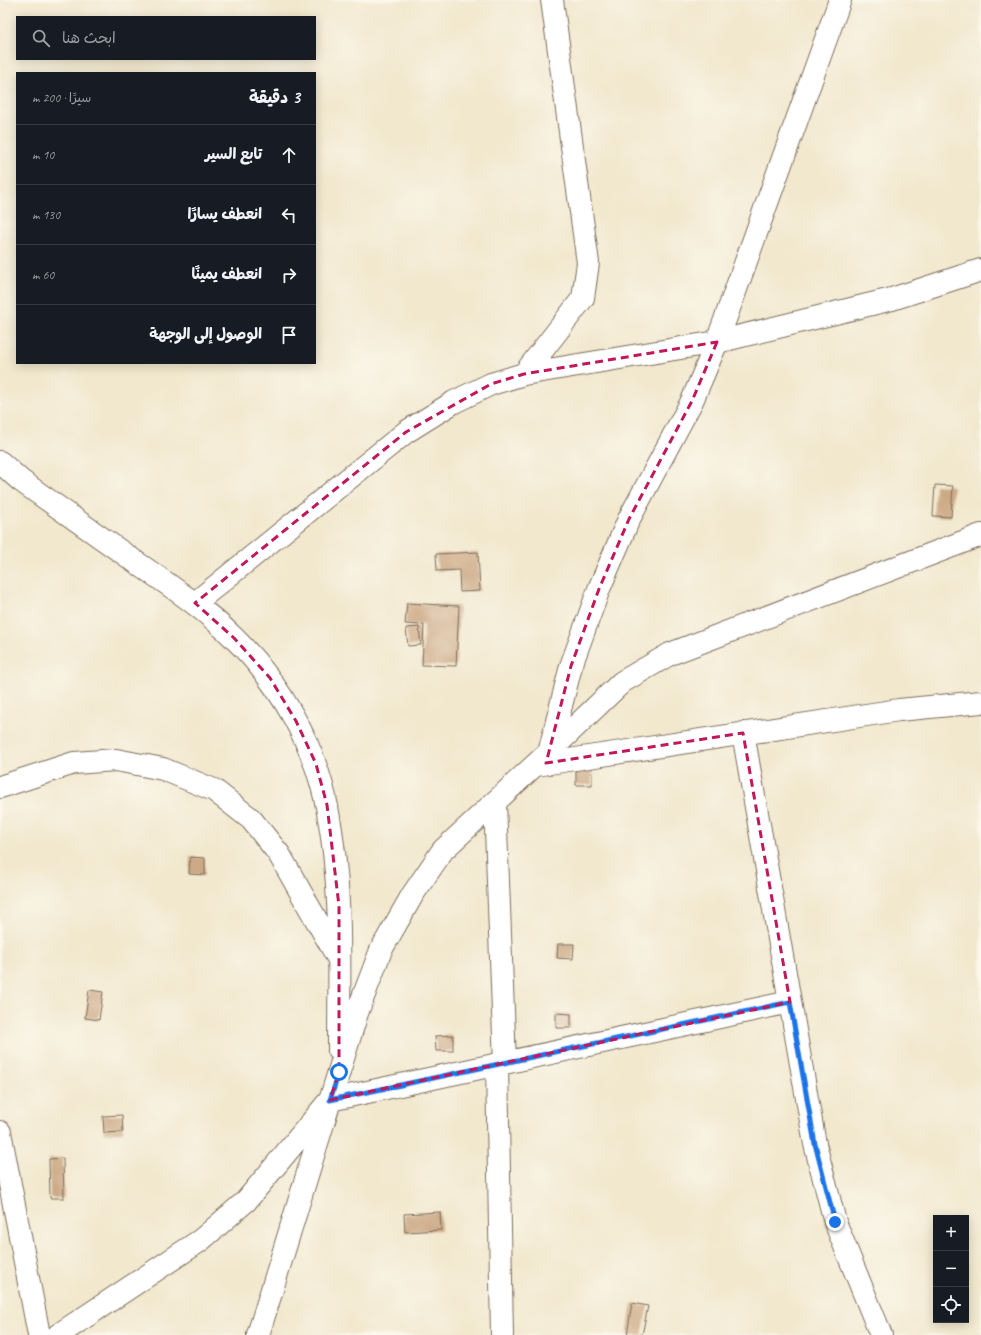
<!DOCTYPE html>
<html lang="ar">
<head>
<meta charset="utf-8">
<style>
  :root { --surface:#171b24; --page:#20242c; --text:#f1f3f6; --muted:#9ea1a6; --line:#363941 }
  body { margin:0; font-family:Caveat,"Playpen Sans Arabic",sans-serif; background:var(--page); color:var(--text); direction:rtl }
  .controls { position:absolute; right:12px; bottom:12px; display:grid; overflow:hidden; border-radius:0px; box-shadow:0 2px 10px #0003 }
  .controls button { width:36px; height:36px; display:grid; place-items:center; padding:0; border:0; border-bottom:1px solid var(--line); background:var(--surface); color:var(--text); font:20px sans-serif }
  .stop { position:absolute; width:12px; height:12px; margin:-9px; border:3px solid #1a73e8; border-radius:50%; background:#fff }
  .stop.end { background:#1a73e8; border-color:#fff; box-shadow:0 1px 4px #0008 }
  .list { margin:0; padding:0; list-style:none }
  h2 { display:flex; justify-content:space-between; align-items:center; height:52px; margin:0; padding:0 16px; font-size:17px }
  h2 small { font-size:13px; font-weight:400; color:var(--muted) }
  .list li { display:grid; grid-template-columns:26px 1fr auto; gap:12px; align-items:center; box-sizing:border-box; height:60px; padding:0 16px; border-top:1px solid var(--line) }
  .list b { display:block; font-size:15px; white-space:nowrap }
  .list em { font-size:13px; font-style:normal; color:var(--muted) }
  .icon { flex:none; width:22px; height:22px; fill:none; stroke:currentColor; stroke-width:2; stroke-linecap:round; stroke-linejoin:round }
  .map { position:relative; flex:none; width:981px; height:1335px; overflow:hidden; direction:ltr }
  .search { position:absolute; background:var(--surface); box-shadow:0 2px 10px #0003; left:16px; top:16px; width:300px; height:44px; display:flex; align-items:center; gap:10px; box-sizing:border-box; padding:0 14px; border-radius:0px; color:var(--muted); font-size:15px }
  .panel { position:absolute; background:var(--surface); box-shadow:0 2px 10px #0003; left:16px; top:72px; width:300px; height:292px; border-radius:0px; direction:rtl }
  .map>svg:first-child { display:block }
  .building { fill:#cdaa86 }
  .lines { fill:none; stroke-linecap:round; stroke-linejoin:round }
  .minor-casing { stroke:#7b6c5c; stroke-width:24 }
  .minor { stroke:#fff; stroke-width:22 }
  .route { stroke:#1a73e8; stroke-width:5 }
  .marked { fill:none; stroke:#c2185b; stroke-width:3; stroke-dasharray:8 5; stroke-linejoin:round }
</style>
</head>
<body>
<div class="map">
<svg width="981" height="1335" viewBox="0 0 981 1335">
  <rect width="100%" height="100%" fill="#fbf7ec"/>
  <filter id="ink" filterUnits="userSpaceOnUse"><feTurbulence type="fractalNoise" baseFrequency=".025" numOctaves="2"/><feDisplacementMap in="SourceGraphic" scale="8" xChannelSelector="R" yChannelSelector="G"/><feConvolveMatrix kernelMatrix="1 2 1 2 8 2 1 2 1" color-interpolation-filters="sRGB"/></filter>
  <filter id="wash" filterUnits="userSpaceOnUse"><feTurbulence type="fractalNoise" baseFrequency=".012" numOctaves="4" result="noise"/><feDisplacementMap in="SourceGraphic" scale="16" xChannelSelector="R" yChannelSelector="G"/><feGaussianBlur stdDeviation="0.9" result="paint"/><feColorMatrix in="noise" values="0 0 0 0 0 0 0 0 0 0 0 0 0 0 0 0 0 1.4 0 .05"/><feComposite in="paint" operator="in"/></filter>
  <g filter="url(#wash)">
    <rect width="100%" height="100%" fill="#f2e8ce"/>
    <g id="blocks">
      <path class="building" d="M 935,485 L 953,486 L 951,517 L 933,516 Z
        M 478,552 L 480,591 L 460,592 L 459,570 L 437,571 L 436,554 Z
        M 407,603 L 459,606 L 456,666 L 422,665 L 424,625 L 405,624 Z
        M 419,627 L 421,645 L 408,646 L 406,628 Z
        M 576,748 L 591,748 L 592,785 L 576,785 Z
        M 190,857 L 205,858 L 205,875 L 189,874 Z
        M 558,944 L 574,944 L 573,959 L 557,958 Z
        M 89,990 L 103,992 L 99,1020 L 85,1018 Z
        M 556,1013 L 571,1014 L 571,1028 L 556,1028 Z
        M 453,1035 L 453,1051 L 436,1051 L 435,1036 Z
        M 122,1115 L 123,1132 L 104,1133 L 103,1116 Z
        M 63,1158 L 64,1198 L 50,1198 L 49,1159 Z
        M 440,1212 L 441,1230 L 405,1232 L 404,1214 Z
        M 632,1303 L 648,1306 L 642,1335 L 627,1335 Z"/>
    </g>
  </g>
  <g filter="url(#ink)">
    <use href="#blocks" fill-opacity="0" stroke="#7b6c5c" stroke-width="1"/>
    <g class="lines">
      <g class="minor-casing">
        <path id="minor" d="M 524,374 L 583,298 L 588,263 L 552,0
          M 0,462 L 20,480 C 56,506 93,532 130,558 C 166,583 203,607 234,638 C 279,682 315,745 327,807 C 343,887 339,970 339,1051
          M 195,603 L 406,432 L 454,402 L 491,384 L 524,374 L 717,342 L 892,299 L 981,270
          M 743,733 L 815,1144 L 835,1222 L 881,1335
          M 549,753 L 571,666 L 599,589 L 629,519 L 692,401 L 717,342 L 840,0
          M 536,765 L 899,710 L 981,702
          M 0,787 L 74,763 L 116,760 L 163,769 L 214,790 L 251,819 L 279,854 L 338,958
          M 495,803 L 505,1063
          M 497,1065 L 502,1335
          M 0,1132 L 39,1335
          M 58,1335 L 201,1240 L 246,1201 L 330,1100 L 790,1002
          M 258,1335 L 357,1013 L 381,950 L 413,894 L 443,850 L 548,753 L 622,682 L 670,654 L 981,535"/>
      </g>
      <use href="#minor" class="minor"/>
    </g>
  </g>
  <g class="lines" filter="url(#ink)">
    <path class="route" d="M 339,1072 L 330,1100 L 790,1002 L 815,1144 L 835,1222"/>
  </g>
  <path class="marked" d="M 717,342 L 692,401 L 629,519 L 599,589 L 571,666 L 546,763 L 743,733 L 790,1002 L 330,1100 L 339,1072 L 339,906 L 327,805 L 316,764 L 296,721 L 270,678 L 234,638 L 195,603 L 406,432 L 491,384 L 524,374 Z"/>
</svg>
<div class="controls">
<button>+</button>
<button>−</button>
<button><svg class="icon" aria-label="locate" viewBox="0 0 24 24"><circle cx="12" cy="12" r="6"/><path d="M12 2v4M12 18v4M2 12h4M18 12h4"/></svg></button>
</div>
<div class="stop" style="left:339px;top:1072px"></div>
<div class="stop end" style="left:835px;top:1222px"></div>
<div class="search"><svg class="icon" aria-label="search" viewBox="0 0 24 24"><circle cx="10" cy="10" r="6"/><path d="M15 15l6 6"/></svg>ابحث هنا</div>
<section class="panel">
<h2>3 دقيقة<small>سيرًا · 200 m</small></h2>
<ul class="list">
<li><svg class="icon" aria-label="ahead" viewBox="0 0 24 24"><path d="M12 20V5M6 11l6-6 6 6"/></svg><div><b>تابع السير</b></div><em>10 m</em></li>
<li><svg class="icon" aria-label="left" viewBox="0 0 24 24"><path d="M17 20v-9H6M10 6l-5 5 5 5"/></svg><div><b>انعطف يسارًا</b></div><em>130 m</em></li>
<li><svg class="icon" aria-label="right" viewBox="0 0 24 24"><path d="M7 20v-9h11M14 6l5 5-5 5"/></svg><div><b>انعطف يمينًا</b></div><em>60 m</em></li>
<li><svg class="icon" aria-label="arrive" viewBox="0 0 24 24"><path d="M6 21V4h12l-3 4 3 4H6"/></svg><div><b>الوصول إلى الوجهة</b></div></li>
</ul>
</section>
</div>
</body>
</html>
